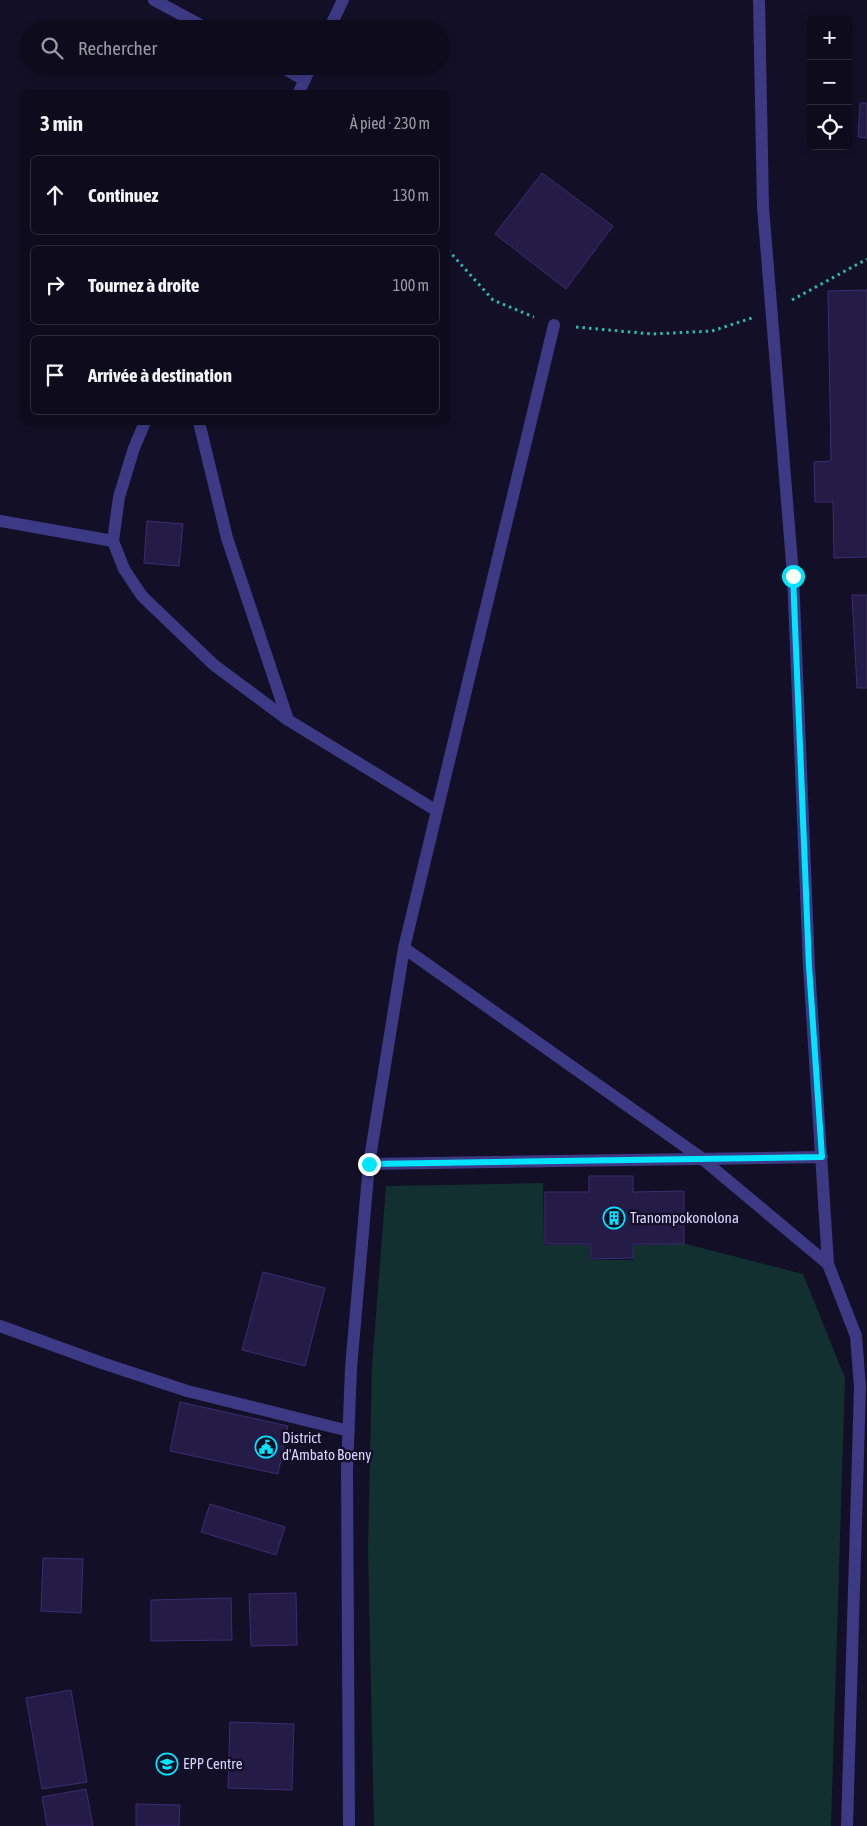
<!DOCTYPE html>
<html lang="fr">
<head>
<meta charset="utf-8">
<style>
  :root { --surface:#0e0b1c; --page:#171425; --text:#f1f3f6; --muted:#9b9ba3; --line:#2e2b3b }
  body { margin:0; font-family:"Asap Condensed",sans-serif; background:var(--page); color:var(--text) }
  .controls { position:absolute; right:15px; top:15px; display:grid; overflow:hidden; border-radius:8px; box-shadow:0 2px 8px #0003 }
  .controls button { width:45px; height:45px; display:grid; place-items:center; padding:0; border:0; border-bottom:1px solid var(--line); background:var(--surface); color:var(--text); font:25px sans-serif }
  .stop { position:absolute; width:15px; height:15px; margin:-11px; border:4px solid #00e5ff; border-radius:50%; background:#fff }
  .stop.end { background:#00e5ff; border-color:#fff; box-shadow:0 1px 5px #0008 }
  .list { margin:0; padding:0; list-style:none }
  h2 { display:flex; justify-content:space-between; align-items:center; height:65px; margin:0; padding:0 20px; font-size:21px }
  h2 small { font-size:16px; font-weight:400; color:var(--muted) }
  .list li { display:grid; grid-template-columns:32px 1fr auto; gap:15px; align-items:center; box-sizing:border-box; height:80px; margin:0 10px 10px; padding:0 10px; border:1px solid var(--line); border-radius:8px }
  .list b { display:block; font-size:19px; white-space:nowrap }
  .list em { font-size:16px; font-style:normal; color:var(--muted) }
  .icon { flex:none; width:28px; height:28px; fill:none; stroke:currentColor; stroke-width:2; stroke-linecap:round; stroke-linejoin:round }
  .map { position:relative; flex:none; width:867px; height:1826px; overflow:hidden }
  .search { position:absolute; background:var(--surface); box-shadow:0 2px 8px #0003; left:20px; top:20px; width:430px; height:55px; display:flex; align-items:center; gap:12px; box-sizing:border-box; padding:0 18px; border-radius:28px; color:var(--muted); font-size:19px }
  .panel { position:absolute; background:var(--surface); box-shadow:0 2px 8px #0003; left:20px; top:90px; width:430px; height:335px; border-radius:8px }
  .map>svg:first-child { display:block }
  .green { fill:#12302f }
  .building { fill:#241b47; stroke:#3b2d73 }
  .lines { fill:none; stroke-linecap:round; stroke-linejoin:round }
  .path { stroke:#2fb8b0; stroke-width:3; stroke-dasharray:2.5 4; stroke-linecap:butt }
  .minor { stroke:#3d3a85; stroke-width:12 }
  .route { stroke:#00e5ff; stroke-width:6 }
  .labels { text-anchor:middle; stroke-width:5; stroke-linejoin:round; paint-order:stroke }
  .poi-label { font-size:15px; fill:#d9d4ff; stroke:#130f26; text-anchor:start }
</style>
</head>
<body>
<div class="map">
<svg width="867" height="1826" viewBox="0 0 867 1826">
  <rect width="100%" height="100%" fill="#130f26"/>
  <path class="green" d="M 543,1183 L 544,1245 L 590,1245 L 590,1260 L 633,1260 L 634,1245 L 686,1244 L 803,1274 L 845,1378 L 831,1826 L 374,1826 L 368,1550 L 372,1366 L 386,1186 Z"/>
  <path class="building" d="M 860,103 L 867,103 L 867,138 L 858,137 Z
    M 542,173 L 613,226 L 566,289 L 495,234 Z
    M 867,290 L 867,557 L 834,558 L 833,502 L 815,502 L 814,462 L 831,461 L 828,291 Z
    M 147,521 L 183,524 L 179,566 L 144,563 Z
    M 852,595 L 867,595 L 867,688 L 857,688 Z
    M 589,1176 L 633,1176 L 633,1192 L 684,1191 L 684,1244 L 633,1244 L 633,1258 L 591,1259 L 591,1244 L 545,1244 L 545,1192 L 589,1192 Z
    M 263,1272 L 325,1288 L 305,1366 L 242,1350 Z
    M 180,1402 L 288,1426 L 278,1474 L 170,1451 Z
    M 210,1504 L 285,1527 L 276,1555 L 201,1532 Z
    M 43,1558 L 83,1559 L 81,1613 L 41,1611 Z
    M 296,1593 L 297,1645 L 251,1646 L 249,1594 Z
    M 231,1598 L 232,1640 L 151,1641 L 151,1600 Z
    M 71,1690 L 87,1782 L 42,1789 L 26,1698 Z
    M 230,1722 L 294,1724 L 292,1790 L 228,1788 Z
    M 86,1789 L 93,1826 L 47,1826 L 42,1797 Z
    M 136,1804 L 180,1805 L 179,1826 L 136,1826 Z"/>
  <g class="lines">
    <path class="path" d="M 448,250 L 493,300 L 534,317
      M 792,300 L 867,259
      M 576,327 L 652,334 L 712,331 L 752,318"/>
    <path class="minor" d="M 154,0 L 208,29
      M 759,0 L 763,207 L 793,575 L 809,966 L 828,1264 L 856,1336 L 860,1387 L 847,1826
      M 329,29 L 343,0
      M 279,66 L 305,80
      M 299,92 L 311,66
      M 145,422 L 134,448 L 119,497 L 113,541 L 124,569 L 142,596 L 214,665 L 288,720
      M 199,422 L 227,538 L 288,720 L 437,811
      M 0,521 L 113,541
      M 404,948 L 700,1157 L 828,1264
      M 369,1164 L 822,1157
      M 0,1326 L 102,1363 L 187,1391 L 349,1431
      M 349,1826 L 347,1469 L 351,1368 L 369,1164 L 404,948 L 554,325"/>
  </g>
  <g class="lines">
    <path class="route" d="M 369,1164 L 822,1157 L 809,966 L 793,576"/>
  </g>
  <defs>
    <g id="building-ring" transform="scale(1.125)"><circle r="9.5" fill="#130f26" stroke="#00e5ff" stroke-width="1.5"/><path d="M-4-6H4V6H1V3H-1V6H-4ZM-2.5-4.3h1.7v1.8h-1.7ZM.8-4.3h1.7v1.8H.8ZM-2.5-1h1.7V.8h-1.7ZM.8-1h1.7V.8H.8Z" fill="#00e5ff"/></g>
    <g id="civic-ring" transform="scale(1.125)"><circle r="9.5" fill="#130f26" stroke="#00e5ff" stroke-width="1.5"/><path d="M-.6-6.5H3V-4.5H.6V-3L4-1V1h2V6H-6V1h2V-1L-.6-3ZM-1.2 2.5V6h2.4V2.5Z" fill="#00e5ff"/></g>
    <g id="school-ring" transform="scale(1.125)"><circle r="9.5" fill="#130f26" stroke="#00e5ff" stroke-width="1.5"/><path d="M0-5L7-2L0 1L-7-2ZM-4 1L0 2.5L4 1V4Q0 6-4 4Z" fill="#00e5ff"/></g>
  </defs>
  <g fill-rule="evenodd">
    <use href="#building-ring" x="614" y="1218"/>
    <use href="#civic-ring" x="266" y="1447"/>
    <use href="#school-ring" x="167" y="1764"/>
  </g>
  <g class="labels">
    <g class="poi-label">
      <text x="630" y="1223">Tranompokonolona</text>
      <text x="282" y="1443">District<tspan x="282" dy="17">d'Ambato Boeny</tspan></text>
      <text x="183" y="1769">EPP Centre</text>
    </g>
  </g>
</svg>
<div class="controls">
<button>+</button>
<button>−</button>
<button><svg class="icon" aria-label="locate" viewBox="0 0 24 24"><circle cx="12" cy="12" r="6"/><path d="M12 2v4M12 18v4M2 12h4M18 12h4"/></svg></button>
</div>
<div class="stop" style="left:793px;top:576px"></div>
<div class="stop end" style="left:369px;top:1164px"></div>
<div class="search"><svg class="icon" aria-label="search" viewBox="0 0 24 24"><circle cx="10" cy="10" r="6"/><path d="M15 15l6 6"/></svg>Rechercher</div>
<section class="panel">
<h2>3 min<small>À pied · 230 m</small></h2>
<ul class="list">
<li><svg class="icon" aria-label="ahead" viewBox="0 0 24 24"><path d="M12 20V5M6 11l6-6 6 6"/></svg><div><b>Continuez</b></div><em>130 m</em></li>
<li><svg class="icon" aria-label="right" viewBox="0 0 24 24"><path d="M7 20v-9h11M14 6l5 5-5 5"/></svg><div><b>Tournez à droite</b></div><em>100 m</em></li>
<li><svg class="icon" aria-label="arrive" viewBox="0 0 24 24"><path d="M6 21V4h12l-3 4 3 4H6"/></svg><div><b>Arrivée à destination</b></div></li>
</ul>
</section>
</div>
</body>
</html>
